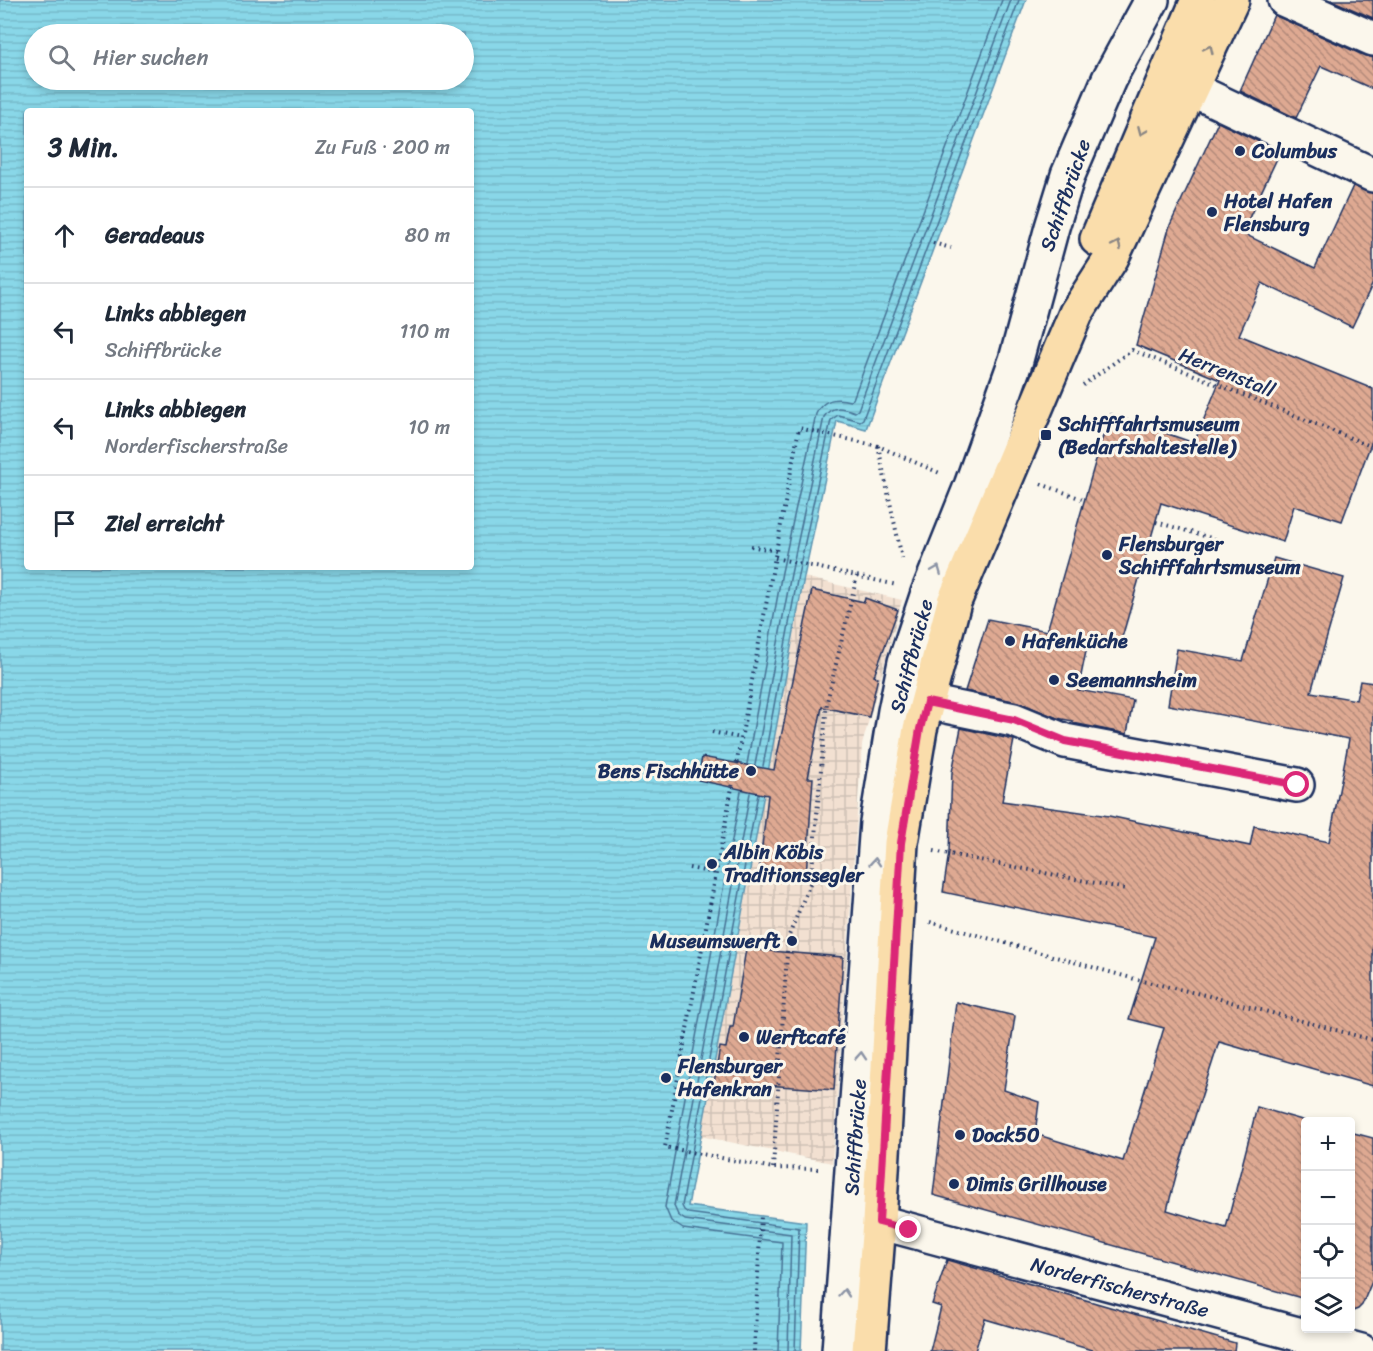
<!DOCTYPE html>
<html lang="de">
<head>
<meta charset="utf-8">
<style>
  :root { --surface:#fff; --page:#f6f6f7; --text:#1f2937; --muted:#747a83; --line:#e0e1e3 }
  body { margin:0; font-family:Sriracha,sans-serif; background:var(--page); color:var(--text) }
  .controls { position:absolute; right:18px; bottom:18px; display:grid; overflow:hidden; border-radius:6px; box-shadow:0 3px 9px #0003 }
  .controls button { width:54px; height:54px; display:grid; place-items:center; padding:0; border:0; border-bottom:2px solid var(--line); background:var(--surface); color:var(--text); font:30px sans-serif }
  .stop { position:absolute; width:18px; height:18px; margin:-14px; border:4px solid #db2777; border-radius:50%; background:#fff }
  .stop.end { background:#db2777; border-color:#fff; box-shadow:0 2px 6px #0008 }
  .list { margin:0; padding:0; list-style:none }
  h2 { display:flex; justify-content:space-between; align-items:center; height:78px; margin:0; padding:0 24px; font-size:26px }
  h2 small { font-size:20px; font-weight:400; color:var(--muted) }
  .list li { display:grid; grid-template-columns:39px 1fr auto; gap:18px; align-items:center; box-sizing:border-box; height:96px; padding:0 24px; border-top:2px solid var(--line) }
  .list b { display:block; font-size:22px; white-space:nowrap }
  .list p { margin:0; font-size:20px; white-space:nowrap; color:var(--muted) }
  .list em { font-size:20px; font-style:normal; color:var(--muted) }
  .icon { flex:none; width:33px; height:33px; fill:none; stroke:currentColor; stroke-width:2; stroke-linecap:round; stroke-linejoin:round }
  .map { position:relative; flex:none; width:1373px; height:1351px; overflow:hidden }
  .search { position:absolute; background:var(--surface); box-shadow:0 3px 9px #0003; left:24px; top:24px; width:450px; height:66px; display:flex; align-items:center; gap:15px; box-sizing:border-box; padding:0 21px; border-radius:33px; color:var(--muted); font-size:22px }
  .panel { position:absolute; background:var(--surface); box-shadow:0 3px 9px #0003; left:24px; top:108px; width:450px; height:462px; border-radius:6px }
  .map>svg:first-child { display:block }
  .industrial { fill:url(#industrial-grid) }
  .water { fill:url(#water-rules); stroke:#5d94b1; stroke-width:1.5; fill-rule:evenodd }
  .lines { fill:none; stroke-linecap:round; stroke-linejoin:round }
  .shore { stroke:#477295; stroke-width:1.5 }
  .building { fill:url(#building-back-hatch); stroke:#1b2f5e; stroke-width:1.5 }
  .minor-casing { stroke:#1b2f5e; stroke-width:38 }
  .major-casing { stroke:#1b2f5e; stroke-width:38 }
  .path { stroke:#1b2f5e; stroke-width:4; stroke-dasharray:1.5 4.5; stroke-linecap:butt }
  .minor { stroke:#fbf7ec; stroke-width:33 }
  .major { stroke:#faddab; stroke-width:33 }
  .oneway { stroke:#8a8684 }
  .oneway2 { stroke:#8b93a5 }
  .route { stroke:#db2777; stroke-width:8 }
  .poi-dot { fill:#1b2f5e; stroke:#fbf7ec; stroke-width:2 }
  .labels { text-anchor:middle; stroke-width:6; stroke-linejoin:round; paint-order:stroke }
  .poi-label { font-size:20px; font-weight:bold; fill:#1b2f5e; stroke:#fbf7ec; text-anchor:start }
  .street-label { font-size:20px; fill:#1b2f5e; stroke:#fbf7ec }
</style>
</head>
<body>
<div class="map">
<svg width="1373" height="1351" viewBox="0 0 1373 1351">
  <defs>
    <pattern id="industrial-grid" width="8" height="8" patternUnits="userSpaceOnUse" patternTransform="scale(1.5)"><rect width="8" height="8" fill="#f2e0d1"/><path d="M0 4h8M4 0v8" fill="none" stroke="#cfc0b6"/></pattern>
    <pattern id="water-rules" width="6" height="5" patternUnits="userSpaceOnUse" patternTransform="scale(1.5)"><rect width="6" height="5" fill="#89d7e8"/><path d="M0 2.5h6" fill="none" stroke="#76b9c9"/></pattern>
    <pattern id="building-back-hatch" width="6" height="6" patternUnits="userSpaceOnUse" patternTransform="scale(1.5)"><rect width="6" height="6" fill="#dea992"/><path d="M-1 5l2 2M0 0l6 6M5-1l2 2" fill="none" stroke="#b38a7a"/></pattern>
  </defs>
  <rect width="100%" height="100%" fill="#fbf7ec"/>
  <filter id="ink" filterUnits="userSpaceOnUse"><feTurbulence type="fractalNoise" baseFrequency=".0167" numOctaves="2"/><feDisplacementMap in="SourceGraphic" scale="12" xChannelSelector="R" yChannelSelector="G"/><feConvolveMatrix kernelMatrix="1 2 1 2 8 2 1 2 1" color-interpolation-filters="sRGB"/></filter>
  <g filter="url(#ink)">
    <path class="industrial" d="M 804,577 L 902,600 L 862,745 L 832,1163 L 700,1136 Z"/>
    <path class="water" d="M 0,0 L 1026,0 L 866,429 L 837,421 L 804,577 L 688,1206 L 806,1222 L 801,1351 L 0,1351 ZM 34,34 L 464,34 L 464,80 L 34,80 ZM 27,111 L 471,111 L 471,567 L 27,567 Z"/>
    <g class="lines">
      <path class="shore" d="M 747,764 L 782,572 L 816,414 C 823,399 835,397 850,401 L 853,399 L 1002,0
        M 755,765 L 791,574 L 824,417 C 832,404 843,408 855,412 L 858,410 L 1011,0
        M 763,766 L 798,575 L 831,420 L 838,415 L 860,421 L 863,419 L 1019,0
        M 741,791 L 665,1207 L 671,1221 L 683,1229 L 782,1242 L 778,1351
        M 750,793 L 674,1206 L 678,1215 L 685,1220 L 791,1234 L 788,1351
        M 758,794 L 682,1206 L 684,1210 L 688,1213 L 799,1228 L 795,1351"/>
    </g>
    <path class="building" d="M 1331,0 L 1373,0 L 1373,18 Z
      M 1274,15 L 1365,56 L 1373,57 L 1373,89 L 1321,66 L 1296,118 L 1240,91 Z
      M 1218,122 L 1280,152 L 1242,233 L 1315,268 L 1353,186 L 1373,193 L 1373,283 L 1352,327 L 1262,283 L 1239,335 L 1373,389 L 1373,438 L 1342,521 L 1294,506 L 1283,542 L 1161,503 L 1121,641 L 1090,632 L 1078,690 L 1133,700 L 1127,734 L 1073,723 L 1073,721 L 1057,718 L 1018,702 L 965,691 L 988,619 L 1047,631 L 1101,442 L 1111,414 L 1194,443 L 1220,380 L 1136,345 L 1170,225 Z
      M 1274,558 L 1344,578 L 1311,692 L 1356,700 L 1360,681 L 1373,683 L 1373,1086 L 1219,1042 L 1177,1172 L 1167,1210 L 1226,1228 L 1257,1107 L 1309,1122 L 1305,1122 L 1305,1299 L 933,1195 L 956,1002 L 1015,1016 L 1004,1090 L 1039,1102 L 1035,1134 L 1123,1161 L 1164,1028 L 1129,1019 L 1155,937 L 943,892 L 949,852 L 952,772 L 961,728 L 1014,740 L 1002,801 L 1109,816 L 1250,846 L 1254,826 L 1329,842 L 1349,739 L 1168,705 L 1177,649 L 1243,661 Z
      M 812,590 L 864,602 L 865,598 L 898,610 L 874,676 L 878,677 L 869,717 L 822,707 L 808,778 L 813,778 L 806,876 L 759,872 L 768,795 L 698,780 L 702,757 L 774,770 Z
      M 746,949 L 843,957 L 834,1090 L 753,1084 L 752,1090 L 714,1083 L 720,1047 L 726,1048 L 730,1027 L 733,1027 Z
      M 1350,1132 L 1373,1138 L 1373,1279 L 1362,1305 L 1358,1309 L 1353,1311 L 1350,1311 Z
      M 947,1260 L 1235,1343 L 1234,1351 L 1095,1351 L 985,1319 L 975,1351 L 930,1351 L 941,1307 L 932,1304 Z"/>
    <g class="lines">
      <g class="minor-casing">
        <path id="minor" d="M 1285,0 L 1373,39
          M 1166,77 L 1373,175
          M 927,702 L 1014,720 L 1065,741 L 1297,785
          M 879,1222 L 1361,1351
          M 839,1351 L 877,822 L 895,711 L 905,662 L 928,593 L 971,486 L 1016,360 L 1052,227 L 1068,175 L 1109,79 L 1152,0"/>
      </g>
      <g class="major-casing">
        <path id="major" d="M 1097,239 L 1198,0
          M 869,1351 L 879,1222 L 901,843 L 920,729 L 954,602 L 1076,313 L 1112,257 L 1232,0"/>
      </g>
      <path class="path" d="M 933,243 L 951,248
        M 1083,385 L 1132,350 L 1373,447
        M 878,446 L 903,563
        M 1041,484 L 1085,500
        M 1156,522 L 1218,540
        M 751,546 L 776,551
        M 775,558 L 897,585
        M 712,732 L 741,738
        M 934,851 L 1126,889
        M 689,868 L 716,873
        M 930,922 L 1142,981 L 1205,995 L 1373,1040
        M 674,939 L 703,945
        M 773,1168 L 788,938 L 811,881 L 827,702 L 857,576
        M 818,1169 L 773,1168 L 665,1147 L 799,428 L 878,446 L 942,474
        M 754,1351 L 761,1216"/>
      <use href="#minor" class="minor"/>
      <use href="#major" class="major"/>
    </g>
    <defs><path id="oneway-chevron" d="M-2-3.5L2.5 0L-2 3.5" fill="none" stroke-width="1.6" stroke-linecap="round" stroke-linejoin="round" transform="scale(1.5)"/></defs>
    <g class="oneway">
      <use href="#oneway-chevron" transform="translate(1209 49) rotate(-65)"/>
      <use href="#oneway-chevron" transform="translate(1142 131) rotate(113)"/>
      <use href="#oneway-chevron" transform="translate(1117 245) rotate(-65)"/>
    </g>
    <g class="oneway2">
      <use href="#oneway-chevron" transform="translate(937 570) rotate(-68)"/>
      <use href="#oneway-chevron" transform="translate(875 862) rotate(-86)"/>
      <use href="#oneway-chevron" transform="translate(861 1056) rotate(-86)"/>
      <use href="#oneway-chevron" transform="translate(844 1293) rotate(-85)"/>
    </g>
  </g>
  <g class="lines" filter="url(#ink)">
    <path class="route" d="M 909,1230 L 879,1222 L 901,843 L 920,729 L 927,702 L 1014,720 L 1065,741 L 1297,785"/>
  </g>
  <g class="poi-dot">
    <circle cx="1240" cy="151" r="6"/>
    <circle cx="1212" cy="212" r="6"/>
    <rect x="1040" y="429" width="12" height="12" rx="3"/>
    <circle cx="1107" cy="555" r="6"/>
    <circle cx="1010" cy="641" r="6"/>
    <circle cx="1054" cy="680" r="6"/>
    <circle cx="751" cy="771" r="6"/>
    <circle cx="712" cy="864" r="6"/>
    <circle cx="792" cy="941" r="6"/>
    <circle cx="744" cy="1037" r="6"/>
    <circle cx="666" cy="1078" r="6"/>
    <circle cx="960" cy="1135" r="6"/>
    <circle cx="954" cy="1184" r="6"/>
  </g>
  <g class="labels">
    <g class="poi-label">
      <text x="1252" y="158">Columbus</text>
      <text x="1224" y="208">Hotel Hafen<tspan x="1224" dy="23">Flensburg</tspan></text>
      <text x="1058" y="431">Schifffahrtsmuseum<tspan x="1058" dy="23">(Bedarfshaltestelle)</tspan></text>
      <text x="1119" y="551">Flensburger<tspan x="1119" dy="23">Schifffahrtsmuseum</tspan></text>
      <text x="1022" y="648">Hafenküche</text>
      <text x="1066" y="687">Seemannsheim</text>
      <text x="739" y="778" text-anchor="end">Bens Fischhütte</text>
      <text x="724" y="859">Albin Köbis<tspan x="724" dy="23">Traditionssegler</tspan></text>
      <text x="780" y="948" text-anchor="end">Museumswerft</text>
      <text x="756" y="1044">Werftcafé</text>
      <text x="678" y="1073">Flensburger<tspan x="678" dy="23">Hafenkran</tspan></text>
      <text x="972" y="1142">Dock50</text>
      <text x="966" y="1191">Dimis Grillhouse</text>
    </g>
    <g class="street-label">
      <text transform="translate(1065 195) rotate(-71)" y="7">Schiffbrücke</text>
      <text transform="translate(1227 372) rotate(22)" y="7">Herrenstall</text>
      <text transform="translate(911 656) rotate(-75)" y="7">Schiffbrücke</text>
      <text transform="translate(855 1137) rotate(-86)" y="7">Schiffbrücke</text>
      <text transform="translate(1120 1287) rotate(15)" y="7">Norderfischerstraße</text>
    </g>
  </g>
</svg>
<div class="controls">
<button>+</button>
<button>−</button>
<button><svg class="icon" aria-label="locate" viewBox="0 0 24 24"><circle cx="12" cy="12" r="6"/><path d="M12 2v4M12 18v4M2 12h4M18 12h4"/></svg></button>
<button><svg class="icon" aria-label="layers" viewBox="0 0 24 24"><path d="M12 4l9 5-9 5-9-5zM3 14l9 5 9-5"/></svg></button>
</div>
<div class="stop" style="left:1297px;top:785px"></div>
<div class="stop end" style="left:909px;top:1230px"></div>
<div class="search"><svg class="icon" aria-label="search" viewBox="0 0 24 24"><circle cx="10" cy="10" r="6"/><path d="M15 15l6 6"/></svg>Hier suchen</div>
<section class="panel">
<h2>3 Min.<small>Zu Fuß · 200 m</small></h2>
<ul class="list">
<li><svg class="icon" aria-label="ahead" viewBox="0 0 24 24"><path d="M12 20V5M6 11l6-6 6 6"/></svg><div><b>Geradeaus</b></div><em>80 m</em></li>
<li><svg class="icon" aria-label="left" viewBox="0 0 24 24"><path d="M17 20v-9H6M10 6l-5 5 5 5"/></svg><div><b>Links abbiegen</b><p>Schiffbrücke</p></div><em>110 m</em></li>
<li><svg class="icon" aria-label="left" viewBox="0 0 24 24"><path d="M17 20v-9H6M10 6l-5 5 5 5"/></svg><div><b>Links abbiegen</b><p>Norderfischerstraße</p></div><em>10 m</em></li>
<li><svg class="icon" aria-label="arrive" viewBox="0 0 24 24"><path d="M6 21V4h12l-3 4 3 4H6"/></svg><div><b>Ziel erreicht</b></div></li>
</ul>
</section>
</div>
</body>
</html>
